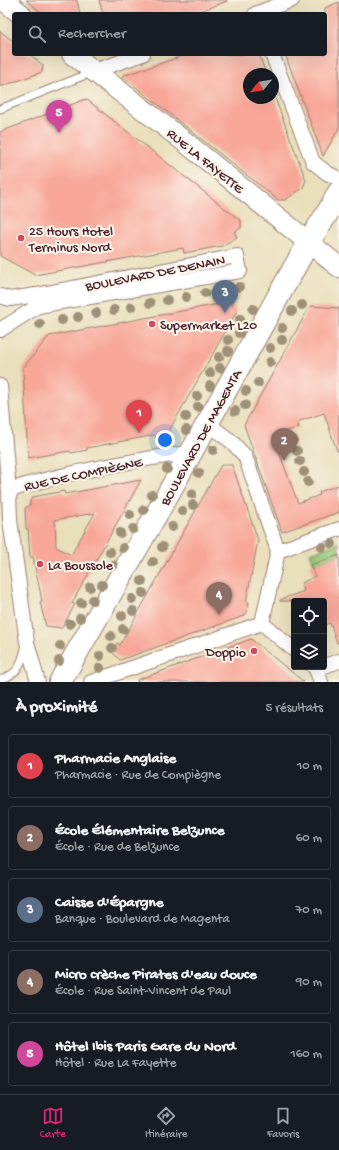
<!DOCTYPE html>
<html lang="fr">
<head>
<meta charset="utf-8">
<style>
  :root { --surface:#171b24; --page:#242831; --text:#f1f3f6; --muted:#9ea1a6; --line:#363941; --accent:#db2777 }
  body { margin:0; font-family:"Gochi Hand",sans-serif; background:var(--page); color:var(--text) }
  .controls { position:absolute; right:12px; bottom:12px; display:grid; overflow:hidden; border-radius:4px; box-shadow:0 4px 16px #0002 }
  .controls button { width:36px; height:36px; display:grid; place-items:center; padding:0; border:0; border-bottom:1px solid var(--line); background:var(--surface); color:var(--text); font:20px sans-serif }
  .compass { position:absolute; left:243px; top:68px; width:36px; height:36px; border-radius:50%; background:var(--surface); box-shadow:0 4px 16px #0002; rotate:240deg }
  .you { position:absolute; left:165px; top:440px; width:14px; height:14px; margin:-10px; border:3px solid #fff; border-radius:50%; background:#1a73e8; box-shadow:0 0 0 6px #1a73e833 }
  .badge { display:grid; place-items:center; width:26px; height:26px; border-radius:50%; background:var(--accent); color:#fff; font-size:13px; font-weight:700 }
  .pin { position:absolute; translate:-50% -33px; filter:drop-shadow(0 1px 2px #0008) }
  .pin::after { content:''; position:absolute; top:21px; width:14px; height:12px; background:inherit; clip-path:polygon(0 0,100% 0,50% 100%) }
  .list { margin:0; padding:0; list-style:none }
  h2 { display:flex; justify-content:space-between; align-items:center; height:52px; margin:0; padding:0 16px; font-size:17px }
  h2 small { font-size:13px; font-weight:400; color:var(--muted) }
  .list li { display:grid; grid-template-columns:26px 1fr auto; gap:12px; align-items:center; box-sizing:border-box; height:64px; margin:0 8px 8px; padding:0 8px; border:1px solid var(--line); border-radius:4px }
  .list b { display:block; font-size:15px; white-space:nowrap }
  .list p { margin:0; font-size:13px; white-space:nowrap; color:var(--muted) }
  .list em { font-size:13px; font-style:normal; color:var(--muted) }
  .icon { flex:none; width:22px; height:22px; fill:none; stroke:currentColor; stroke-width:2; stroke-linecap:round; stroke-linejoin:round }
  .map { position:relative; flex:none; width:339px; height:682px; overflow:hidden }
  .search { position:absolute; background:var(--surface); box-shadow:0 4px 16px #0002; left:12px; right:12px; top:12px; height:44px; display:flex; align-items:center; gap:10px; box-sizing:border-box; padding:0 14px; border-radius:4px; color:var(--muted); font-size:15px }
  .sheet { height:412px; background:var(--surface) }
  nav { display:flex; justify-content:space-around; align-items:center; box-sizing:border-box; height:56px; border-top:1px solid var(--line); background:var(--surface); font-size:11px; color:var(--muted) }
  nav a { display:grid; justify-items:center; gap:2px }
  nav .on { color:var(--accent) }
  .map>svg:first-child { display:block }
  .green { fill:#93c575; stroke:#6e7250 }
  .building { fill:#f8a799; fill-rule:evenodd }
  .lines { fill:none; stroke-linecap:round; stroke-linejoin:round }
  .lane-casing { stroke:#9a7f73; stroke-width:9 }
  .street-casing { stroke:#9a7f73; stroke-width:16 }
  .secondary-casing { stroke:#9a7f73; stroke-width:22 }
  .primary-casing { stroke:#9a7f73; stroke-width:24 }
  .lane { stroke:#fff; stroke-width:7 }
  .street { stroke:#fff; stroke-width:14 }
  .secondary { stroke:#fff; stroke-width:20 }
  .primary { stroke:#fff; stroke-width:22 }
  .tree { fill:#9e9178 }
  .poi-dot { fill:#d1495b; stroke:#fbf7ec; stroke-width:1.5 }
  .labels { text-anchor:middle; stroke-width:4; stroke-linejoin:round; paint-order:stroke }
  .street-label { font-size:14px; fill:#4a1f2b; stroke:#fbf7ec }
  .poi-label { font-size:14px; fill:#4a1f2b; stroke:#fbf7ec; text-anchor:start }
</style>
</head>
<body>
<div class="map">
<svg width="339" height="682" viewBox="0 0 339 682">
  <rect width="100%" height="100%" fill="#fbf7ec"/>
  <filter id="ink" filterUnits="userSpaceOnUse"><feTurbulence type="fractalNoise" baseFrequency=".025" numOctaves="2"/><feDisplacementMap in="SourceGraphic" scale="8" xChannelSelector="R" yChannelSelector="G"/><feConvolveMatrix kernelMatrix="1 2 1 2 8 2 1 2 1" color-interpolation-filters="sRGB"/></filter>
  <filter id="wash" filterUnits="userSpaceOnUse"><feTurbulence type="fractalNoise" baseFrequency=".012" numOctaves="4" result="noise"/><feDisplacementMap in="SourceGraphic" scale="16" xChannelSelector="R" yChannelSelector="G"/><feGaussianBlur stdDeviation="0.9" result="paint"/><feColorMatrix in="noise" values="0 0 0 0 0 0 0 0 0 0 0 0 0 0 0 0 0 1.4 0 .05"/><feComposite in="paint" operator="in"/></filter>
  <g filter="url(#wash)">
    <rect width="100%" height="100%" fill="#e9dfbb"/>
    <path class="green" d="M 339,543 L 339,555 L 314,564 L 310,553 Z"/>
    <g id="blocks">
      <path class="building" d="M 26,0 L 77,0 L 80,14 L 43,14 Z
        M 99,0 L 227,0 L 227,1 L 193,14 L 103,14 Z
        M 339,2 L 339,128 L 323,156 L 285,54 L 325,54 L 325,8 Z
        M 0,31 L 14,42 L 14,54 L 29,54 L 43,65 L 42,72 L 0,87 Z
        M 189,54 L 259,54 L 266,74 L 249,74 L 249,98 L 275,98 L 306,180 L 303,188 L 285,200 L 278,200 L 122,76 Z
        M 86,99 L 241,221 L 241,228 L 234,232 L 237,237 L 222,246 L 184,253 L 183,248 L 35,275 L 0,256 L 0,132 Z
        M 230,302 L 237,311 L 166,436 L 156,438 L 155,435 L 87,448 L 87,450 L 71,453 L 70,451 L 28,458 L 23,368 L 49,336 Z
        M 310,306 L 339,308 L 339,451 L 337,451 L 324,413 L 297,422 L 299,427 L 273,436 L 298,503 L 320,495 L 319,492 L 339,485 L 339,512 L 282,532 L 244,425 Z
        M 221,465 L 232,465 L 258,540 L 246,602 L 249,602 L 247,612 L 244,616 L 120,660 L 112,652 L 117,643 L 120,645 Z
        M 141,480 L 72,603 L 75,604 L 62,628 L 46,626 L 40,602 L 42,601 L 33,557 L 30,557 L 28,529 L 26,529 L 25,508 L 30,505 L 30,501 L 33,497 L 64,491 L 65,494 ZM 95,513 L 71,555 L 56,547 L 55,520 Z
        M 339,555 L 339,643 L 337,643 L 330,623 L 324,625 L 324,601 L 280,601 L 280,600 L 304,591 L 302,583 L 315,576 L 310,565 Z
        M 251,639 L 304,682 L 137,682 L 137,680 Z"/>
    </g>
  </g>
  <g filter="url(#ink)">
    <use href="#blocks" fill-opacity="0" stroke="#9a7f73" stroke-width="1"/>
    <g class="lines">
      <g class="lane-casing">
        <path id="lane" d="M 0,109 L 93,72
          M 0,680 C 21,672 20,665 26,646"/>
      </g>
      <g class="street-casing">
        <path id="street" d="M 255,14 L 292,0
          M 272,54 L 313,162 L 327,173 L 339,179
          M 94,71 L 143,54
          M 0,296 L 10,299 L 36,295 L 237,256 L 240,271 L 38,306 L 0,330
          M 0,386 L 9,491 L 10,520 L 27,642 L 38,682
          M 208,424 L 231,441 L 245,456 L 278,551 L 262,623
          M 9,491 C 27,483 46,480 65,475 C 106,466 149,457 191,453
          M 278,551 L 339,529
          M 262,623 L 294,650
          M 324,666 L 339,661
          M 314,667 L 316,669 L 321,682
          M 91,682 L 262,623"/>
      </g>
      <g class="secondary-casing">
        <path id="secondary" d="M 3,0 L 21,14
          M 72,54 L 180,138 L 339,267"/>
      </g>
      <g class="primary-casing">
        <path id="primary" d="M 60,682 L 168,494 L 308,243 L 328,212 L 339,192"/>
      </g>
      <use href="#lane" class="lane"/>
      <use href="#street" class="street"/>
      <use href="#secondary" class="secondary"/>
      <use href="#primary" class="primary"/>
    </g>
    <g class="tree">
      <circle cx="239" cy="287" r="5"/>
      <circle cx="224" cy="289" r="5"/>
      <circle cx="205" cy="293" r="5"/>
      <circle cx="186" cy="297" r="5"/>
      <circle cx="167" cy="300" r="5"/>
      <circle cx="150" cy="303" r="5"/>
      <circle cx="302" cy="305" r="5"/>
      <circle cx="131" cy="307" r="5"/>
      <circle cx="253" cy="309" r="5"/>
      <circle cx="114" cy="310" r="5"/>
      <circle cx="292" cy="311" r="5"/>
      <circle cx="96" cy="313" r="5"/>
      <circle cx="78" cy="317" r="5"/>
      <circle cx="240" cy="319" r="5"/>
      <circle cx="62" cy="320" r="5"/>
      <circle cx="40" cy="324" r="5"/>
      <circle cx="282" cy="328" r="5"/>
      <circle cx="239" cy="333" r="5"/>
      <circle cx="228" cy="340" r="5"/>
      <circle cx="282" cy="340" r="5"/>
      <circle cx="270" cy="348" r="5"/>
      <circle cx="228" cy="351" r="5"/>
      <circle cx="219" cy="357" r="5"/>
      <circle cx="270" cy="362" r="5"/>
      <circle cx="220" cy="368" r="5"/>
      <circle cx="210" cy="373" r="5"/>
      <circle cx="258" cy="383" r="5"/>
      <circle cx="210" cy="386" r="5"/>
      <circle cx="246" cy="391" r="5"/>
      <circle cx="197" cy="396" r="5"/>
      <circle cx="245" cy="405" r="5"/>
      <circle cx="198" cy="407" r="5"/>
      <circle cx="235" cy="411" r="5"/>
      <circle cx="186" cy="417" r="5"/>
      <circle cx="186" cy="430" r="5"/>
      <circle cx="293" cy="440" r="5"/>
      <circle cx="213" cy="450" r="5"/>
      <circle cx="297" cy="451" r="5"/>
      <circle cx="300" cy="461" r="5"/>
      <circle cx="167" cy="469" r="5"/>
      <circle cx="304" cy="472" r="5"/>
      <circle cx="199" cy="473" r="5"/>
      <circle cx="308" cy="482" r="5"/>
      <circle cx="192" cy="494" r="5"/>
      <circle cx="152" cy="495" r="5"/>
      <circle cx="193" cy="505" r="5"/>
      <circle cx="144" cy="510" r="5"/>
      <circle cx="182" cy="511" r="5"/>
      <circle cx="130" cy="515" r="5"/>
      <circle cx="172" cy="527" r="5"/>
      <circle cx="133" cy="529" r="5"/>
      <circle cx="120" cy="533" r="5"/>
      <circle cx="332" cy="544" r="5"/>
      <circle cx="162" cy="547" r="5"/>
      <circle cx="322" cy="547" r="5"/>
      <circle cx="123" cy="548" r="5"/>
      <circle cx="110" cy="552" r="5"/>
      <circle cx="153" cy="562" r="5"/>
      <circle cx="113" cy="565" r="5"/>
      <circle cx="142" cy="581" r="5"/>
      <circle cx="102" cy="585" r="5"/>
      <circle cx="90" cy="587" r="5"/>
      <circle cx="143" cy="593" r="5"/>
      <circle cx="132" cy="599" r="5"/>
      <circle cx="93" cy="600" r="5"/>
      <circle cx="81" cy="603" r="5"/>
      <circle cx="133" cy="611" r="5"/>
      <circle cx="122" cy="616" r="5"/>
      <circle cx="80" cy="618" r="5"/>
      <circle cx="70" cy="624" r="5"/>
      <circle cx="123" cy="629" r="5"/>
      <circle cx="111" cy="636" r="5"/>
      <circle cx="60" cy="646" r="5"/>
      <circle cx="112" cy="648" r="5"/>
      <circle cx="100" cy="656" r="5"/>
      <circle cx="59" cy="661" r="5"/>
      <circle cx="100" cy="668" r="5"/>
    </g>
  </g>
  <g class="poi-dot">
    <circle cx="21" cy="238" r="4"/>
    <circle cx="152" cy="324" r="4"/>
    <circle cx="40" cy="564" r="4"/>
    <circle cx="254" cy="651" r="4"/>
  </g>
  <g class="labels">
    <g class="street-label">
      <text transform="translate(206 160) rotate(39)" y="5">RUE LA FAYETTE</text>
      <text transform="translate(155 272) rotate(-11)" y="5">BOULEVARD DE DENAIN</text>
      <text transform="translate(200 437) rotate(-61)" y="5">BOULEVARD DE MAGENTA</text>
      <text transform="translate(83 473) rotate(-12)" y="5">RUE DE COMPIÈGNE</text>
    </g>
    <g class="poi-label">
      <text x="29" y="235">25 Hours Hotel<tspan x="29" dy="16">Terminus Nord</tspan></text>
      <text x="160" y="329">Supermarket L20</text>
      <text x="48" y="569">La Boussole</text>
      <text x="246" y="656" text-anchor="end">Doppio</text>
    </g>
  </g>
</svg>
<div class="controls">
<button><svg class="icon" aria-label="locate" viewBox="0 0 24 24"><circle cx="12" cy="12" r="6"/><path d="M12 2v4M12 18v4M2 12h4M18 12h4"/></svg></button>
<button><svg class="icon" aria-label="layers" viewBox="0 0 24 24"><path d="M12 4l9 5-9 5-9-5zM3 14l9 5 9-5"/></svg></button>
</div>
<svg class="compass" viewBox="-18 -18 36 36"><path d="M0-13l5 13h-10z" fill="#e53935"/><path d="M0 13l5-13h-10z" fill="#9ea1a6"/></svg>
<div class="you"></div>
<div class="pin badge" style="left:139px;top:433px;background:#e0444e">1</div>
<div class="pin badge" style="left:284px;top:461px;background:#8d6e63">2</div>
<div class="pin badge" style="left:225px;top:313px;background:#5c6f8a">3</div>
<div class="pin badge" style="left:219px;top:615px;background:#8d6e63">4</div>
<div class="pin badge" style="left:59px;top:133px;background:#d1479c">5</div>
<div class="search"><svg class="icon" aria-label="search" viewBox="0 0 24 24"><circle cx="10" cy="10" r="6"/><path d="M15 15l6 6"/></svg>Rechercher</div>
</div>
<section class="sheet">
<h2>À proximité<small>5 résultats</small></h2>
<ul class="list">
<li><span class="badge" style="background:#e0444e">1</span><div><b>Pharmacie Anglaise</b><p>Pharmacie · Rue de Compiègne</p></div><em>10 m</em></li>
<li><span class="badge" style="background:#8d6e63">2</span><div><b>École Élémentaire Belzunce</b><p>École · Rue de Belzunce</p></div><em>60 m</em></li>
<li><span class="badge" style="background:#5c6f8a">3</span><div><b>Caisse d'Épargne</b><p>Banque · Boulevard de Magenta</p></div><em>70 m</em></li>
<li><span class="badge" style="background:#8d6e63">4</span><div><b>Micro crèche Pirates d'eau douce</b><p>École · Rue Saint-Vincent de Paul</p></div><em>90 m</em></li>
<li><span class="badge" style="background:#d1479c">5</span><div><b>Hôtel Ibis Paris Gare du Nord</b><p>Hôtel · Rue La Fayette</p></div><em>160 m</em></li>
</ul>
</section>
<nav>
<a class="on"><svg class="icon" aria-label="map" viewBox="0 0 24 24"><path d="M3 6l6-2 6 2 6-2v14l-6 2-6-2-6 2zM9 4v14M15 6v14"/></svg>Carte</a>
<a><svg class="icon" aria-label="directions" viewBox="0 0 24 24"><path d="M12 3l9 9-9 9-9-9zM9 14v-3h6M13 9l2 2-2 2"/></svg>Itinéraire</a>
<a><svg class="icon" aria-label="saved" viewBox="0 0 24 24"><path d="M7 4h10v16l-5-4-5 4z"/></svg>Favoris</a>
</nav>
</body>
</html>
